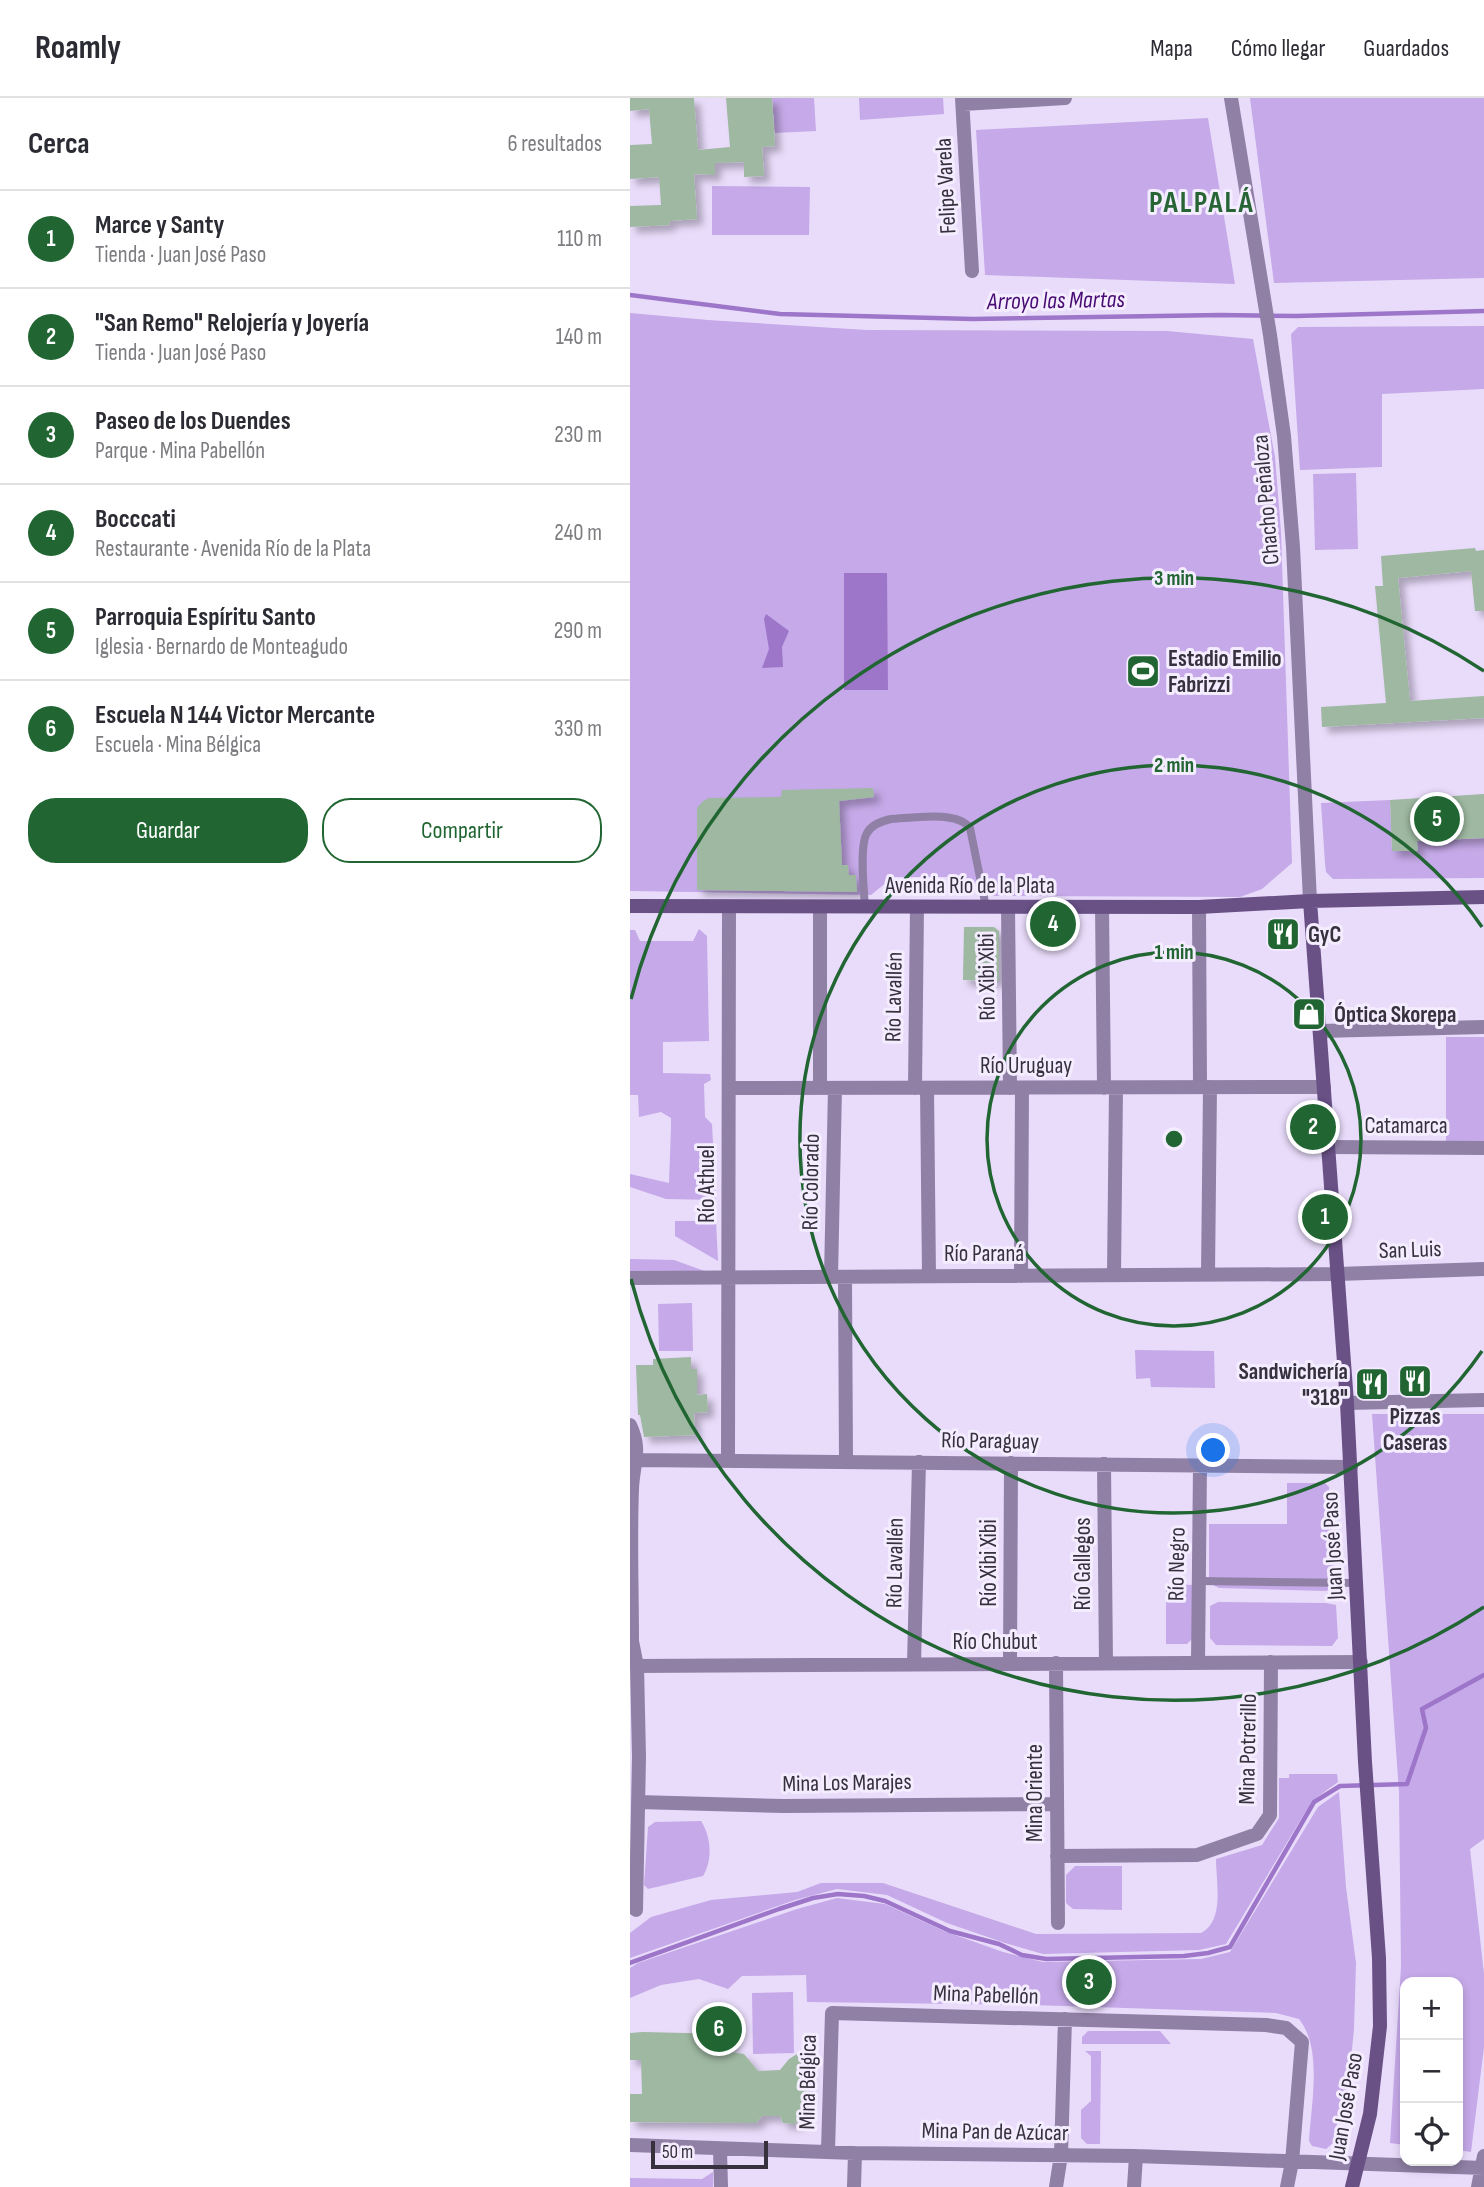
<!DOCTYPE html>
<html lang="es">
<head>
<meta charset="utf-8">
<style>
  :root { --surface:#fff; --page:#f2f2f3; --text:#2b2b33; --muted:#7c7c81; --line:#e1e1e2; --accent:#216632 }
  body { margin:0; font-family:"Sofia Sans Condensed",sans-serif; background:var(--page); color:var(--text) }
  .controls { position:absolute; right:21px; bottom:21px; display:grid; overflow:hidden; border-radius:14px; box-shadow:0 4px 10px #0003 }
  .controls button { width:63px; height:63px; display:grid; place-items:center; padding:0; border:0; border-bottom:2px solid var(--line); background:var(--surface); color:var(--text); font:35px sans-serif }
  .scale { position:absolute; left:21px; bottom:18px; width:117px; box-sizing:border-box; padding-left:7px; border:4px solid #36313d; border-top:0; font-size:19px; line-height:24px; white-space:nowrap; color:#36313d; -webkit-text-stroke:5px #f4ecff; paint-order:stroke }
  .you { position:absolute; left:584px; top:1353px; width:24px; height:24px; margin:-18px; border:5px solid #fff; border-radius:50%; background:#1a73e8; box-shadow:0 0 0 10px #1a73e833 }
  .badge { display:grid; place-items:center; width:46px; height:46px; border-radius:50%; background:var(--accent); color:#fff; font-size:23px; font-weight:700 }
  .pin { position:absolute; translate:-50% -50%; border:4px solid #fff; box-shadow:0 2px 7px #0006 }
  .list { margin:0; padding:0; list-style:none }
  h2 { display:flex; justify-content:space-between; align-items:center; height:91px; margin:0; padding:0 28px; font-size:30px }
  h2 small { font-size:23px; font-weight:400; color:var(--muted) }
  .list li { display:grid; grid-template-columns:46px 1fr auto; gap:21px; align-items:center; box-sizing:border-box; height:98px; padding:0 28px; border-top:2px solid var(--line) }
  .list b { display:block; font-size:26px; white-space:nowrap }
  .list p { margin:0; font-size:23px; white-space:nowrap; color:var(--muted) }
  .list em { font-size:23px; font-style:normal; color:var(--muted) }
  .actions { display:flex; gap:14px; padding:21px 28px }
  .actions a { flex:1; padding:16px 0; border:2px solid var(--accent); border-radius:28px; text-align:center; font-size:24px; color:var(--accent) }
  .actions .main { background:var(--accent); color:#fff }
  .icon { flex:none; width:38px; height:38px; fill:none; stroke:currentColor; stroke-width:2; stroke-linecap:round; stroke-linejoin:round }
  .map { position:relative; flex:none; width:854px; height:2089px; overflow:hidden }
  header { display:flex; align-items:center; gap:42px; box-sizing:border-box; height:98px; padding:0 35px; background:var(--surface); border-bottom:2px solid var(--line) }
  header strong { font-size:33px }
  nav { display:flex; gap:38px; margin-inline-start:auto; font-size:24px }
  main { display:flex }
  aside { flex:1; background:var(--surface) }
  .map>svg:first-child { display:block }
  .green { fill:#c5a9e8 }
  .water { fill:#9d76c9 }
  .lines { fill:none; stroke-linecap:round; stroke-linejoin:round }
  .stream { stroke:#9d76c9; stroke-width:4.5 }
  .building { fill:#9eb8a1; filter:url(#shadow) }
  .lane { stroke:#9080a5; stroke-width:8 }
  .street { stroke:#9080a5; stroke-width:14 }
  .secondary { stroke:#695186; stroke-width:14 }
  .ring { fill:none; stroke:#216632; stroke-width:3.5 }
  .labels { text-anchor:middle; stroke-width:6; stroke-linejoin:round; paint-order:stroke }
  .street-label { font-size:23px; fill:#36313d; stroke:#f4ecff }
  .poi-label { font-size:23px; font-weight:bold; fill:#36313d; stroke:#f4ecff; text-anchor:start }
  .water-label { font-size:24px; font-style:italic; fill:#480b73; stroke:#f4ecff }
  .district-label { font-size:30px; font-weight:bold; letter-spacing:2px; fill:#286535; stroke:#f4ecff }
  .centre { fill:#216632; stroke:#f4ecff; stroke-width:3.5 }
  .ring-label { font-size:21px; text-anchor:middle; font-weight:bold; fill:#216632; stroke:#f4ecff; stroke-width:6; stroke-linejoin:round; paint-order:stroke }
</style>
</head>
<body>
<header>
<strong>Roamly</strong>
<nav><a>Mapa</a><a>Cómo llegar</a><a>Guardados</a></nav>
</header>
<main>
<aside>
<h2>Cerca<small>6 resultados</small></h2>
<ul class="list">
<li><span class="badge">1</span><div><b>Marce y Santy</b><p>Tienda · Juan José Paso</p></div><em>110 m</em></li>
<li><span class="badge">2</span><div><b>&quot;San Remo&quot; Relojería y Joyería</b><p>Tienda · Juan José Paso</p></div><em>140 m</em></li>
<li><span class="badge">3</span><div><b>Paseo de los Duendes</b><p>Parque · Mina Pabellón</p></div><em>230 m</em></li>
<li><span class="badge">4</span><div><b>Bocccati</b><p>Restaurante · Avenida Río de la Plata</p></div><em>240 m</em></li>
<li><span class="badge">5</span><div><b>Parroquia Espíritu Santo</b><p>Iglesia · Bernardo de Monteagudo</p></div><em>290 m</em></li>
<li><span class="badge">6</span><div><b>Escuela N 144 Victor Mercante</b><p>Escuela · Mina Bélgica</p></div><em>330 m</em></li>
</ul>
<div class="actions"><a class="main">Guardar</a><a>Compartir</a></div>
</aside>
<div class="map">
<svg width="854" height="2089" viewBox="0 0 854 2089">
  <defs>
    <filter id="shadow"><feDropShadow dx="6" dy="6" stdDeviation="3.5" flood-color="#0004"/></filter>
  </defs>
  <rect width="100%" height="100%" fill="#e9dcfb"/>
  <path class="green" d="M 142,0 L 184,0 L 186,33 L 145,35 Z
    M 229,0 L 313,0 L 314,16 L 230,22 Z
    M 620,0 L 854,0 L 854,180 L 644,185 Z
    M 578,20 L 605,186 L 355,177 L 346,32 Z
    M 82,88 L 180,89 L 179,137 L 82,137 Z
    M 0,215 L 78,222 L 237,232 L 537,233 L 623,241 L 645,359 L 651,434 L 662,765 L 632,791 L 610,799 L 362,798 L 329,779 L 263,779 L 241,797 L 0,793 Z
    M 854,228 L 854,291 L 752,296 L 752,369 L 670,372 L 661,236 L 668,229 Z
    M 726,375 L 728,451 L 685,452 L 683,376 Z
    M 760,702 L 762,753 L 787,743 L 854,740 L 854,780 L 703,781 L 696,774 L 695,765 L 691,705 Z
    M 69,831 L 77,838 L 79,943 L 33,944 L 33,975 L 80,976 L 81,982 L 74,986 L 75,1019 L 82,1026 L 86,1102 L 36,1101 L 0,1089 L 0,1076 L 39,1085 L 41,1029 L 41,1020 L 31,1014 L 9,1019 L 8,997 L 0,997 L 0,832 L 5,832 L 10,843 L 63,843 Z
    M 816,939 L 854,939 L 854,1045 L 816,1045 Z
    M 45,1123 L 86,1123 L 88,1163 L 45,1138 Z
    M 0,1161 L 44,1162 L 80,1175 L 0,1174 Z
    M 62,1205 L 63,1253 L 29,1253 L 28,1206 Z
    M 505,1252 L 584,1253 L 585,1290 L 521,1289 L 520,1280 L 506,1281 Z
    M 742,1316 L 854,1316 L 854,1741 L 840,1751 L 854,1876 L 854,1949 L 841,2054 L 828,2052 L 828,1884 L 775,1884 L 775,2047 L 760,2045 L 771,1868 L 769,1694 Z
    M 657,1385 L 695,1385 L 699,1389 L 705,1488 L 696,1493 L 589,1490 L 579,1485 L 579,1426 L 657,1426 Z
    M 536,1486 L 563,1487 L 563,1540 L 557,1546 L 536,1546 Z
    M 588,1504 L 696,1505 L 706,1507 L 708,1540 L 702,1548 L 586,1547 L 580,1540 L 580,1508 Z
    M 659,1676 L 707,1676 L 708,1684 L 682,1703 L 596,1846 L 569,1852 L 413,1856 L 375,1845 L 317,1825 L 257,1797 L 207,1791 L 165,1802 L 0,1860 L 0,1835 L 21,1819 L 81,1802 L 167,1794 L 191,1785 L 253,1785 L 406,1836 L 571,1835 C 595,1823 586,1783 586,1761 L 632,1747 L 649,1720 L 649,1680 L 659,1680 Z
    M 709,1694 L 716,1789 L 726,1865 L 724,1931 L 716,2011 L 708,2021 L 703,2045 L 696,2051 L 682,2048 L 679,2043 C 681,2006 693,1951 669,1921 L 646,1915 L 403,1907 L 177,1904 L 176,1877 L 112,1878 L 98,1891 L 69,1881 L 31,1887 L 0,1900 L 0,1870 L 8,1865 L 167,1811 L 207,1800 L 255,1806 L 314,1833 L 373,1854 L 413,1864 L 571,1861 L 600,1854 L 688,1709 Z
    M 71,1723 C 81,1738 83,1762 73,1778 L 18,1791 L 14,1787 L 18,1729 L 25,1724 Z
    M 445,1768 L 492,1768 L 492,1812 L 443,1811 L 436,1805 L 436,1777 Z
    M 163,1894 L 164,1955 L 123,1956 L 122,1895 Z
    M 458,1933 L 530,1933 L 541,1946 L 452,1946 L 452,1939 Z
    M 455,1953 L 471,1953 L 470,2046 L 457,2046 L 451,2040 L 451,2012 L 461,2003 L 461,1958 Z
    M 83,2074 L 83,2089 L 0,2089 L 0,2080 L 72,2081 Z"/>
  <path class="water" d="M 214,475 L 257,475 L 258,592 L 214,592 Z
    M 136,516 L 159,533 L 152,549 L 153,569 L 132,570 L 139,551 L 134,521 Z"/>
  <g class="lines">
    <path class="stream" d="M 0,197 L 150,216 L 343,221 L 591,217 L 666,218 L 854,213
      M 0,1865 L 149,1811 L 183,1800 L 208,1796 L 234,1798 L 255,1803 L 320,1833 L 369,1846 L 392,1857 L 416,1861 L 554,1858 L 578,1855 L 600,1849 L 684,1704 L 710,1688 L 777,1686 L 796,1630 L 792,1611 L 854,1577"/>
  </g>
  <path class="building" d="M 0,0 L 64,0 L 68,52 L 100,49 L 96,0 L 142,0 L 145,48 L 132,49 L 134,78 L 114,79 L 114,64 L 85,65 L 85,77 L 64,76 L 67,121 L 39,123 L 40,127 L 0,129 L 0,108 L 31,107 L 29,79 L 0,81 L 0,47 L 22,46 L 19,11 L 0,13 Z
    M 845,450 L 846,453 L 854,452 L 854,513 L 845,513 L 841,473 L 768,480 L 780,603 L 854,598 L 854,620 L 692,629 L 691,609 L 756,605 L 745,488 L 753,488 L 751,458 Z
    M 243,690 L 244,699 L 209,703 L 212,767 L 218,767 L 219,777 L 226,777 L 227,794 L 67,792 L 67,710 L 73,703 L 79,700 L 151,699 L 152,692 Z
    M 854,696 L 854,740 L 787,743 L 788,753 L 762,753 L 760,702 Z
    M 334,829 L 364,829 L 369,833 L 369,883 L 333,882 Z
    M 61,1259 L 61,1271 L 67,1271 L 67,1297 L 77,1296 L 78,1314 L 64,1315 L 65,1337 L 14,1339 L 10,1317 L 8,1317 L 6,1267 L 23,1267 L 23,1261 Z
    M 13,1934 L 98,1936 L 101,1954 L 114,1956 L 128,1973 L 150,1972 L 159,1961 L 167,1956 L 177,1958 L 177,2004 L 173,2004 L 172,2018 L 165,2026 L 153,2025 L 150,2018 L 132,2018 L 126,2025 L 0,2024 L 0,1996 L 12,1996 L 11,1962 L 0,1962 L 0,1935 Z"/>
  <g class="lines">
    <path class="lane" d="M 235,809 C 234,793 229,748 237,735 C 242,726 252,723 261,721 C 282,720 327,712 340,730 L 356,809
      M 568,1483 L 727,1485"/>
    <path class="street" d="M 332,0 L 342,173
      M 601,0 L 640,237 L 654,338 L 663,449 L 680,803
      M 333,6 L 435,0
      M 190,809 L 190,990
      M 378,809 L 380,990
      M 472,809 L 474,990
      M 569,809 L 570,989
      M 690,933 L 854,929
      M 99,990 L 694,989
      M 285,990 L 287,809
      M 297,990 L 299,1178
      M 698,1049 L 854,1050
      M 484,1177 L 486,990
      M 578,1177 L 580,989
      M 391,1178 L 392,990
      M 201,1179 L 205,990
      M 215,1179 L 216,1364
      M 0,1180 L 708,1176 L 854,1171
      M 717,1305 L 854,1302
      M 0,1327 C 12,1352 3,1365 2,1391 C 0,1441 2,1493 2,1543 L 7,1568 L 9,1659 L 6,1812
      M 98,1363 L 99,809
      M 0,1366 L 7,1362 L 721,1369
      M 474,1366 L 476,1565
      M 0,1565 L 7,1568 L 731,1564
      M 426,1565 L 428,1825
      M 568,1565 L 570,1368
      M 284,1566 L 289,1364
      M 380,1566 L 381,1365
      M 8,1704 L 154,1708 L 426,1706
      M 427,1758 L 567,1757 L 627,1736 L 640,1717 L 641,1564
      M 0,2047 L 225,2055 L 506,2058 L 854,2070
      M 90,2051 L 91,2089
      M 198,2053 L 202,1915 L 636,1927 L 656,1930 L 672,1944 L 662,2064 L 657,2089
      M 224,2089 L 225,2055
      M 426,2089 L 431,2057 L 435,1921
      M 504,2089 L 506,2058
      M 848,2089 L 854,2058"/>
    <path class="secondary" d="M 680,803 L 717,1305 L 735,1664 L 749,1860 L 750,1928 L 740,2016 L 722,2089
      M 0,808 L 569,809 L 680,803 L 854,799"/>
  </g>
  <g class="ring">
    <circle cx="544" cy="1041" r="187"/>
    <path d="M852 1253A374 374 0 1 1 852 829"/>
    <path d="M854 1509A561 561 0 0 1 1 1181M1 901A561 561 0 0 1 854 573"/>
  </g>
  <defs>
    <g id="stadium-square" transform="scale(1.75)"><rect x="-9" y="-9" width="18" height="18" rx="4" fill="#216632" stroke="#f4ecff"/><path d="M0-5a6.5 5 0 1 0 0 10a6.5 5 0 1 0 0-10ZM-3.5-1.8h7v3.6h-7Z" fill="#fff"/></g>
    <g id="restaurant-square" transform="scale(1.75)"><rect x="-9" y="-9" width="18" height="18" rx="4" fill="#216632" stroke="#f4ecff"/><path d="M-5-6h1v4h1v-4h1v4h1v-4h1v5L-1.5 .5V6h-2V.5L-5-1ZM5-6V6H3V1.5H1.5Q1.5-4 5-6Z" fill="#fff"/></g>
    <g id="shop-square" transform="scale(1.75)"><rect x="-9" y="-9" width="18" height="18" rx="4" fill="#216632" stroke="#f4ecff"/><path d="M-5-2.5h2.3a2.7 3.5 0 0 1 5.4 0H5L5.5 6h-11ZM-1.5-2.5h3a1.5 2.3 0 0 0-3 0Z" fill="#fff"/></g>
  </defs>
  <g fill-rule="evenodd">
    <use href="#stadium-square" x="513" y="573"/>
    <use href="#restaurant-square" x="653" y="836"/>
    <use href="#shop-square" x="679" y="916"/>
    <use href="#restaurant-square" x="785" y="1283"/>
    <use href="#restaurant-square" x="742" y="1286"/>
  </g>
  <g class="labels">
    <g class="street-label">
      <text transform="translate(315 88) rotate(-93)" y="8">Felipe Varela</text>
      <text transform="translate(635 402) rotate(-95)" y="8">Chacho Peñaloza</text>
      <text x="340" y="795">Avenida Río de la Plata</text>
      <text transform="translate(356 879) rotate(-91)" y="8">Río Xibi Xibi</text>
      <text transform="translate(263 899) rotate(-89)" y="8">Río Lavallén</text>
      <text x="396" y="975">Río Uruguay</text>
      <text x="776" y="1035">Catamarca</text>
      <text transform="translate(180 1084) rotate(-89)" y="8">Río Colorado</text>
      <text transform="translate(76 1086) rotate(-90)" y="8">Río Athuel</text>
      <text transform="translate(780 1151) rotate(-2)" y="8">San Luis</text>
      <text x="354" y="1163">Río Paraná</text>
      <text transform="translate(360 1342) rotate(1)" y="8">Río Paraguay</text>
      <text transform="translate(702 1448) rotate(-93)" y="8">Juan José Paso</text>
      <text transform="translate(264 1465) rotate(-89)" y="8">Río Lavallén</text>
      <text transform="translate(358 1465) rotate(-90)" y="8">Río Xibi Xibi</text>
      <text transform="translate(452 1466) rotate(-90)" y="8">Río Gallegos</text>
      <text transform="translate(546 1466) rotate(-89)" y="8">Río Negro</text>
      <text x="365" y="1551">Río Chubut</text>
      <text transform="translate(617 1651) rotate(-89)" y="8">Mina Potrerillo</text>
      <text transform="translate(217 1684) rotate(-1)" y="8">Mina Los Marajes</text>
      <text transform="translate(404 1695) rotate(-90)" y="8">Mina Oriente</text>
      <text transform="translate(356 1896) rotate(2)" y="8">Mina Pabellón</text>
      <text transform="translate(177 1984) rotate(-89)" y="8">Mina Bélgica</text>
      <text transform="translate(715 2008) rotate(-80)" y="8">Juan José Paso</text>
      <text transform="translate(365 2033) rotate(1)" y="8">Mina Pan de Azúcar</text>
    </g>
    <g class="poi-label">
      <text x="538" y="568">Estadio Emilio<tspan x="538" dy="26">Fabrizzi</tspan></text>
      <text x="678" y="844">GyC</text>
      <text x="704" y="924">Óptica Skorepa</text>
      <text x="718" y="1281" text-anchor="end">Sandwichería<tspan x="718" dy="26">"318"</tspan></text>
      <text x="785" y="1326" text-anchor="middle">Pizzas<tspan x="785" dy="26">Caseras</tspan></text>
    </g>
    <g class="water-label">
      <text transform="translate(426 202) rotate(-1)" y="8">Arroyo las Martas</text>
    </g>
    <g class="district-label">
      <text x="572" y="114">PALPALÁ</text>
    </g>
  </g>
  <circle cx="544" cy="1041" r="10" class="centre"/>
  <g class="ring-label">
    <text x="544" y="487">3 min</text>
    <text x="544" y="674">2 min</text>
    <text x="544" y="861">1 min</text>
  </g>
</svg>
<div class="controls">
<button>+</button>
<button>−</button>
<button><svg class="icon" aria-label="locate" viewBox="0 0 24 24"><circle cx="12" cy="12" r="6"/><path d="M12 2v4M12 18v4M2 12h4M18 12h4"/></svg></button>
</div>
<div class="scale">50 m</div>
<div class="you"></div>
<div class="pin badge" style="left:695px;top:1119px">1</div>
<div class="pin badge" style="left:683px;top:1029px">2</div>
<div class="pin badge" style="left:459px;top:1884px">3</div>
<div class="pin badge" style="left:423px;top:826px">4</div>
<div class="pin badge" style="left:807px;top:721px">5</div>
<div class="pin badge" style="left:89px;top:1931px">6</div>
</div>
</main>
</body>
</html>
